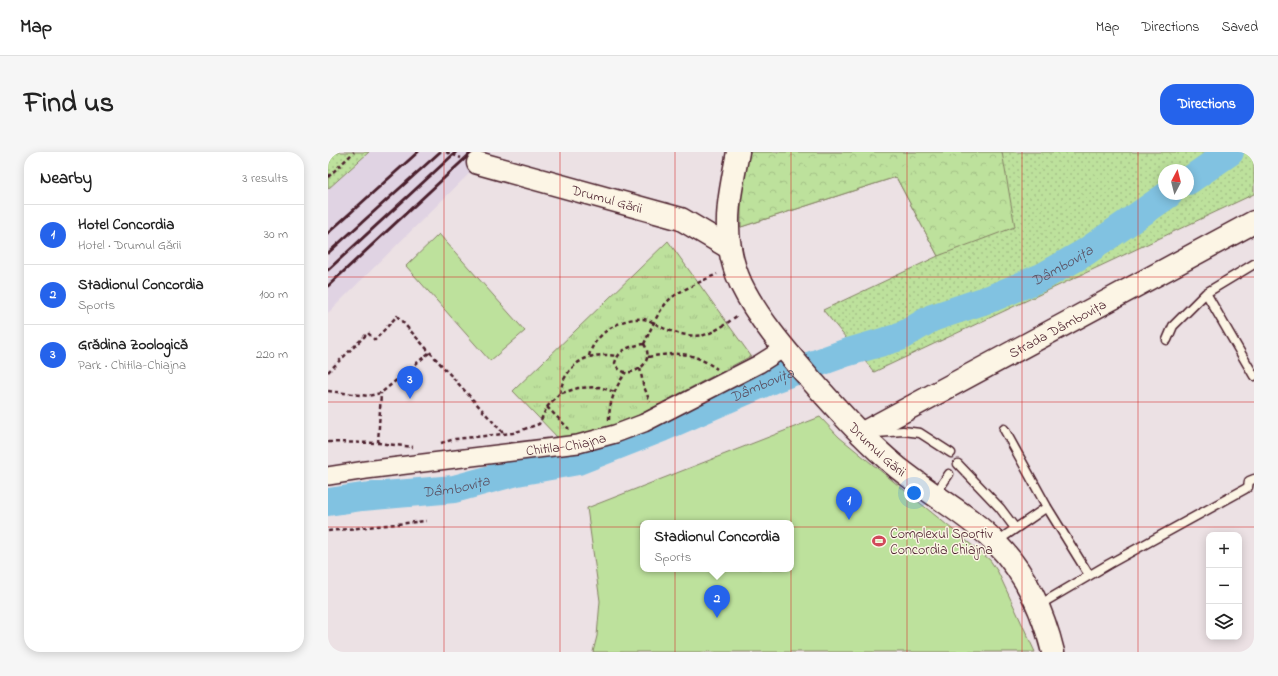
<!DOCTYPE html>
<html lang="en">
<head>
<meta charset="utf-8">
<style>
  :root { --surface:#fff; --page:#f6f6f6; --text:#222; --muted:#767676; --line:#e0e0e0; --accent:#2563eb }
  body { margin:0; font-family:"Indie Flower",sans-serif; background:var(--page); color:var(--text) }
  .controls { position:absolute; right:12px; bottom:12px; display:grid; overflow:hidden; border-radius:8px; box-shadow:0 2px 10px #0003 }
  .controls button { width:36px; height:36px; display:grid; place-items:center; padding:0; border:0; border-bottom:1px solid var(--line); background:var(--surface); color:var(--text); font:20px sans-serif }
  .compass { position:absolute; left:830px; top:12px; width:36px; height:36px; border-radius:50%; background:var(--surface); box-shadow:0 2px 10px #0003; rotate:7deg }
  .you { position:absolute; left:586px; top:341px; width:14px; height:14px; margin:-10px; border:3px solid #fff; border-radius:50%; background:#1a73e8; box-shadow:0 0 0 6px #1a73e833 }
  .badge { display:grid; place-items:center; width:26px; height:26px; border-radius:50%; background:var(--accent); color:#fff; font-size:13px; font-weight:700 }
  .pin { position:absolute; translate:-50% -33px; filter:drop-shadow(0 1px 2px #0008) }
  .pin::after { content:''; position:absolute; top:21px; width:14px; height:12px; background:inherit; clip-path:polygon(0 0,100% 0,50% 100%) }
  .popup { position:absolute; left:312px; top:368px; width:154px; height:52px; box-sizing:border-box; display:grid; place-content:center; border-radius:8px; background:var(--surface); filter:drop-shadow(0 1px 3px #0005); font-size:13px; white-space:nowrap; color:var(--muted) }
  .popup b { font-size:15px; color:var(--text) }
  .popup::after { content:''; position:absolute; left:50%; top:100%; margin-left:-8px; border:8px solid transparent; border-top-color:var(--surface) }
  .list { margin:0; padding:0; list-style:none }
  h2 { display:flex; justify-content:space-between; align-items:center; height:52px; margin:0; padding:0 16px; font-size:17px }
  h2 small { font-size:13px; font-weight:400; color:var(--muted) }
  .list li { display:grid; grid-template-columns:26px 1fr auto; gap:12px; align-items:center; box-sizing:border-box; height:60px; padding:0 16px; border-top:1px solid var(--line) }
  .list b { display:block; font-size:15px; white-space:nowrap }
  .list p { margin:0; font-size:13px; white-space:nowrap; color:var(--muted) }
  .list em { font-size:13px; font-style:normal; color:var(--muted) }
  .icon { flex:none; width:22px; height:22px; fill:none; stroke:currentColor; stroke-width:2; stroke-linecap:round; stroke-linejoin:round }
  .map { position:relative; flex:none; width:926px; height:500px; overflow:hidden; border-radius:16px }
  header { display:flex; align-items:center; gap:24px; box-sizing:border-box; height:56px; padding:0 20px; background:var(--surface); border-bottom:1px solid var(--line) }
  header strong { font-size:19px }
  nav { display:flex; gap:22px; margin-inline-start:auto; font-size:14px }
  .intro { display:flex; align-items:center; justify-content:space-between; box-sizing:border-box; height:96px; padding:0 24px }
  h1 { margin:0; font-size:28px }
  .button { padding:10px 18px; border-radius:16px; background:var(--accent); color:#fff; font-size:14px; font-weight:700 }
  main { display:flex; gap:24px; padding:0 24px }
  aside { flex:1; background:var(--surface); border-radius:16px; box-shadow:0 2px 10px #0003 }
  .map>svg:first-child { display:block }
  .built { fill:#e0d3e3 }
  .grass { fill:url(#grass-dots); stroke:#848064; fill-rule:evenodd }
  .forest { fill:url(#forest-crowns); stroke:#848064 }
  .park { fill:url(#park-tufts); stroke:#848064 }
  .garden { fill:#bde19c; stroke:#848064; fill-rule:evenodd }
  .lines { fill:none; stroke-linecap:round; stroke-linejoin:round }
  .river { stroke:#81c2e1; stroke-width:28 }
  .lane-casing { stroke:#4a1f2b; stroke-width:11 }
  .street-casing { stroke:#4a1f2b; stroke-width:20 }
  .secondary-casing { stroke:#4a1f2b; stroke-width:25 }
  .path { stroke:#4a1f2b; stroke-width:2.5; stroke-dasharray:4 3; stroke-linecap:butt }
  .lane { stroke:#fcf5e5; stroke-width:8 }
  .street { stroke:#fcf5e5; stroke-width:17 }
  .secondary { stroke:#fcf5e5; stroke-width:22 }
  .rail { stroke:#4a1f2b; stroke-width:3 }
  .grid { fill:none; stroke:#d62828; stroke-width:1; stroke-opacity:0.55 }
  .labels { text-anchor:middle; stroke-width:3; stroke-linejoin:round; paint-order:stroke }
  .street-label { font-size:14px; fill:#4a1f2b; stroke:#fcf5e5 }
  .poi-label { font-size:14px; fill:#4a1f2b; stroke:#fcf5e5; text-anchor:start }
  .water-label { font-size:15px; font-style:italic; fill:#5a5062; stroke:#fcf5e5 }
</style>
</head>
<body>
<header>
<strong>Map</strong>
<nav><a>Map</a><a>Directions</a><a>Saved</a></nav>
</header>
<div class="intro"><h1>Find us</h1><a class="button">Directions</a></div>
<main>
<aside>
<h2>Nearby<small>3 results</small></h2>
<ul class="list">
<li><span class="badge">1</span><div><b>Hotel Concordia</b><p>Hotel · Drumul Gării</p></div><em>30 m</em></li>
<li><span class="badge">2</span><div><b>Stadionul Concordia</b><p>Sports</p></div><em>100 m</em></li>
<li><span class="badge">3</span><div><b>Grădina Zoologică</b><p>Park · Chitila-Chiajna</p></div><em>220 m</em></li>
</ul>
</aside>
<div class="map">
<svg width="926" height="500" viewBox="0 0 926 500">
  <defs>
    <pattern id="grass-dots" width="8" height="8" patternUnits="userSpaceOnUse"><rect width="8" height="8" fill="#bde19c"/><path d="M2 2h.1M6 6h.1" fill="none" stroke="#a4c187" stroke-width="1.8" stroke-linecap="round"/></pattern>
    <pattern id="forest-crowns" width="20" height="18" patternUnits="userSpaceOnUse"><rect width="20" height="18" fill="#bde19c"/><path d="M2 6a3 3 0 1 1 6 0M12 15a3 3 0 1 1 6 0" fill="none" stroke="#a4c187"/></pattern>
    <pattern id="park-tufts" width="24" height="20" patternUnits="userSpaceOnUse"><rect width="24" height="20" fill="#bde19c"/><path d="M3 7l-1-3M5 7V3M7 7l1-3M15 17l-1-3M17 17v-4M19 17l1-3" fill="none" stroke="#a4c187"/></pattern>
  </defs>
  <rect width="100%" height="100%" fill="#ece1e4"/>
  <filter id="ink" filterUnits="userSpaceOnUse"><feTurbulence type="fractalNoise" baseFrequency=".025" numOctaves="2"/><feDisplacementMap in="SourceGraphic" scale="8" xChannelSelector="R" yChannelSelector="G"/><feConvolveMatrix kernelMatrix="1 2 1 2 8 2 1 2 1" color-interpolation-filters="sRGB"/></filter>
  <g filter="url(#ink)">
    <path class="built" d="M 41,0 L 163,0 L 0,161 L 0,37 Z"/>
    <path class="grass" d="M 0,0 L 41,0 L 0,37 Z
      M 421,0 L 926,0 L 926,42 L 546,220 L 495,158 L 610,104 L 568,25 L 413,75 ZM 836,18 L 860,18 L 860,42 L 836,42 Z"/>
    <path class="forest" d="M 421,0 L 674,0 L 687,75 L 610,104 L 568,25 L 413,75 L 413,36 Z"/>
    <path class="park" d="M 340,89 L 423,204 L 284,277 L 232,288 L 185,239 Z"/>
    <path class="garden" d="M 111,82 L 197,179 L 162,209 L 78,114 Z
      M 492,265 L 511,285 L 662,408 L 670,420 L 707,500 L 265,500 L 269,484 L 272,449 L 259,356 ZM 315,371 L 463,371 L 463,417 L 315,417 Z"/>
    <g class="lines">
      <g class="river">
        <path d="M 860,29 L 902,0"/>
        <path id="s1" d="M 0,350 L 34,345 L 126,337 L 189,320 L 250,309 L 334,276 L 448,226 L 517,201 L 572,185 L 604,166 L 664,146 L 714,125 L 756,101 L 841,42"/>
      </g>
      <g class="lane-casing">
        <path id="lane" d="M 878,141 L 926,224
          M 839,188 L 845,174 L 878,141 L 926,112
          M 676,277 L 719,355 L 761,423
          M 549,281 L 575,279 L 592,281 L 623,301
          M 630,312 L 672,356 L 687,376
          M 607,343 L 621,322
          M 668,390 L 719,355
          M 711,453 L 781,412 L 917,337 L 920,335 L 921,329 L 926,327"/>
      </g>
      <g class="street-casing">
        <g id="street">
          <path id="s2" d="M 0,324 L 38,318 L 250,292 L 287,282 L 316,271 L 431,212 L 456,196"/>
        </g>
      </g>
      <g class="secondary-casing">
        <g id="secondary">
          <path id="s3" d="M 410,0 C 404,32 396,64 402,96 C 404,109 408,121 413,132 C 430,167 459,200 484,229 C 511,259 538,290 570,316 C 582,325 595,335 608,344 C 628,358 650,372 667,390 C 697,420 715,459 725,500"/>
          <path id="s4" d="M 150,11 L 353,67 L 402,96"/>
          <path id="s5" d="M 533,282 L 926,70"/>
        </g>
      </g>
      <path class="path" d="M 118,0 L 133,6
        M 0,25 L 26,0
        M 316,192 C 323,177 329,161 340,149 C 349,139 377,128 389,122
        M 316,192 C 329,212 302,227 291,217 C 289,215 288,213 287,211 C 291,197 302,194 316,192 Z
        M 261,204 C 266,182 293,165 315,167 C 324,168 331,175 340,178 C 351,182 364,185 376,183 C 386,181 402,169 410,163
        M 320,205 C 350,200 363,199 389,217
        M 312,216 L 315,232 L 322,250
        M 0,220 L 40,181 L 47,188 L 69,164 L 176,282
        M 0,239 L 40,244 L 53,241 L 102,200
        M 232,241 C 233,236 235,228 238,224 C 250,204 269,201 289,204
        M 219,255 L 241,277
        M 281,268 C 281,250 288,234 298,220
        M 0,290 L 50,291 L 85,295
        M 50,291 L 53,241
        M 113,291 L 127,287 L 185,281 L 211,272 L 219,255 L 231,242 L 250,236 L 271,235 L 287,240
        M 0,379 L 98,369"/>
      <use href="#lane" class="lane"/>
      <use href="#street" class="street"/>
      <use href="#secondary" class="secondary"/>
      <path class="rail" d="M 0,81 L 90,0
        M 0,101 L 112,0
        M 0,118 L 128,0
        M 0,134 L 144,0"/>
    </g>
  </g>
  <path class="grid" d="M 116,0 L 116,500M 232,0 L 232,500M 347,0 L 347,500M 463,0 L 463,500M 579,0 L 579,500M 694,0 L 694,500M 810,0 L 810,500M 0,125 L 926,125M 0,250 L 926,250M 0,375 L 926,375"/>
  <defs>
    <g id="stadium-bare" transform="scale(1.08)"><path d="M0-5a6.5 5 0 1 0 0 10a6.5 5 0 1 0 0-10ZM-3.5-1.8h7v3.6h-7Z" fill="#d1495b" stroke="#fcf5e5" stroke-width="2.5" paint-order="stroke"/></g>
  </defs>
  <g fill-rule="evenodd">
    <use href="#stadium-bare" x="551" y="389"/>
  </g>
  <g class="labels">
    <g class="street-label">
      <text dy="5" stroke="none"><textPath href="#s4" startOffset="134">Drumul Gării</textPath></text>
      <text dy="5" stroke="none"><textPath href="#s5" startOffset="223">Strada Dâmbovița</textPath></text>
      <text dy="5" stroke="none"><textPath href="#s2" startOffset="240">Chitila-Chiajna</textPath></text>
      <text dy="5" stroke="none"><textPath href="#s3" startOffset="350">Drumul Gării</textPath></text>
    </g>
    <g class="poi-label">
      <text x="562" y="386">Complexul Sportiv<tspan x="562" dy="16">Concordia Chiajna</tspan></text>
    </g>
    <g class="water-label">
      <text dy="5" stroke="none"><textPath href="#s1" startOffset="777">Dâmbovița</textPath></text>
      <text dy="5" stroke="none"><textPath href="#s1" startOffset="453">Dâmbovița</textPath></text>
      <text dy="5" stroke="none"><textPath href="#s1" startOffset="129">Dâmbovița</textPath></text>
    </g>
  </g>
</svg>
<div class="controls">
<button>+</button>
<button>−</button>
<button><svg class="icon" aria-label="layers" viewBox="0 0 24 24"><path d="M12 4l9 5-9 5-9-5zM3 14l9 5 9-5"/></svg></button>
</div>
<svg class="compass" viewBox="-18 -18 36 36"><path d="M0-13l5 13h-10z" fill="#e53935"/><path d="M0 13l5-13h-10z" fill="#767676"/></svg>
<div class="you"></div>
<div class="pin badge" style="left:521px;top:368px">1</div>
<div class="pin badge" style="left:389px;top:466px">2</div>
<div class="popup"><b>Stadionul Concordia</b>Sports</div>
<div class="pin badge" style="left:82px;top:247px">3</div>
</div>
</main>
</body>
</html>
